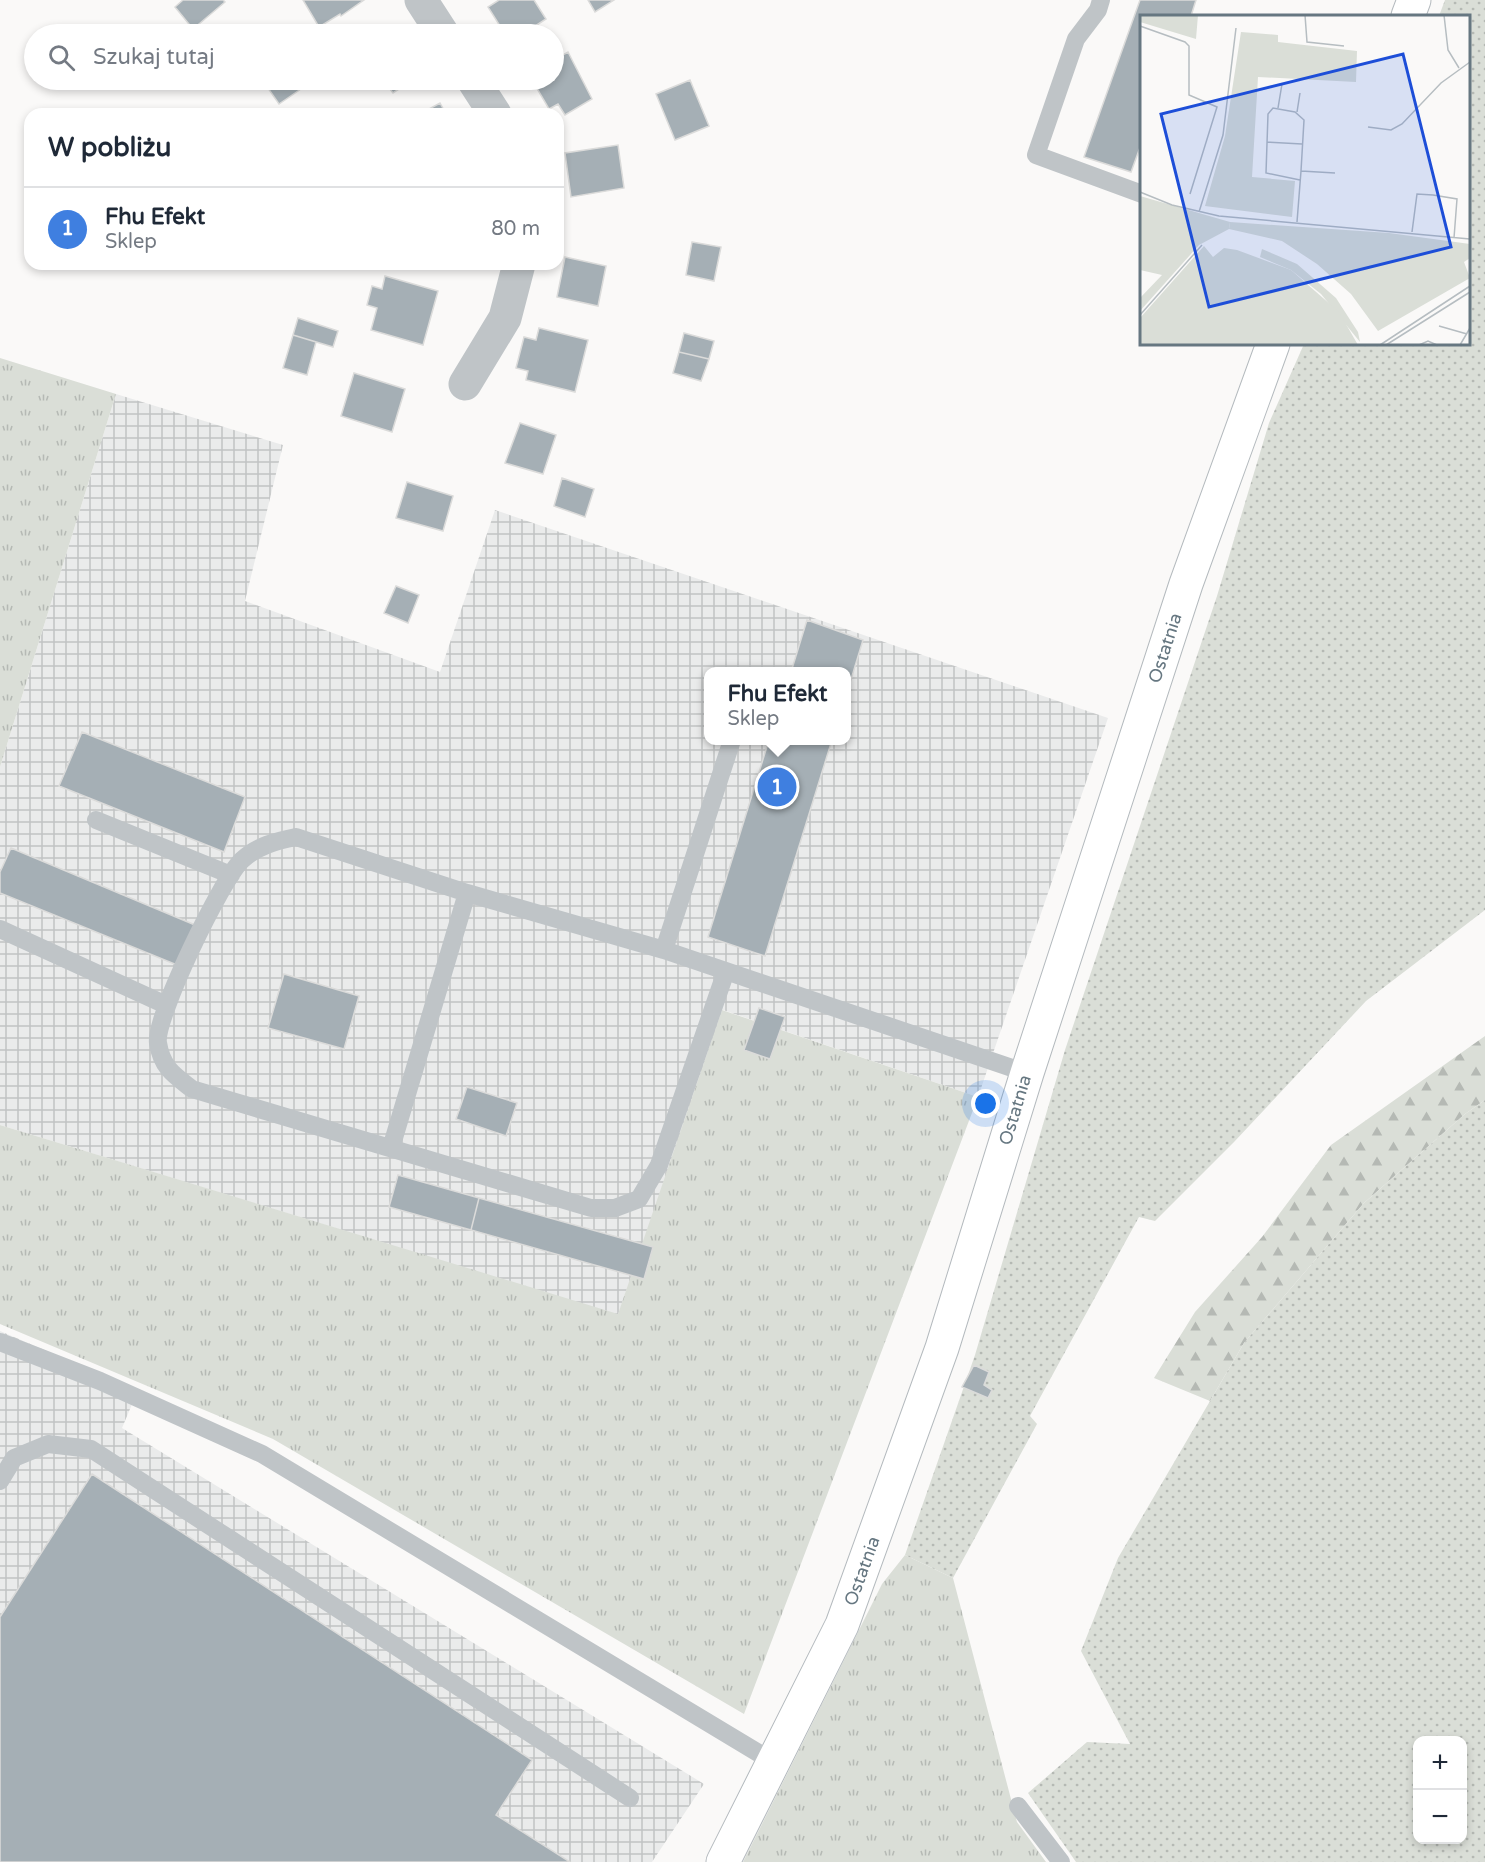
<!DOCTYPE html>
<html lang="pl">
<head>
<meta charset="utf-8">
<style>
  :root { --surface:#fff; --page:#f2f2f3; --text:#1f2937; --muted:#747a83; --line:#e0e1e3; --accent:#b45309 }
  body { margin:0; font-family:"Varela Round",sans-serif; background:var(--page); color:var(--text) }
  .controls { position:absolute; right:18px; bottom:18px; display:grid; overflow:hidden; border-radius:12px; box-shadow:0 3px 9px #0003 }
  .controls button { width:54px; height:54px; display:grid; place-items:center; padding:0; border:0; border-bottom:2px solid var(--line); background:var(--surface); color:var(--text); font:30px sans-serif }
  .you { position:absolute; left:986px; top:1104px; width:21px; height:21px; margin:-15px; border:4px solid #fff; border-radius:50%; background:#1a73e8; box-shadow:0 0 0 9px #1a73e833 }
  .badge { display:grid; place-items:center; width:39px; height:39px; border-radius:50%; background:var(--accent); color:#fff; font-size:20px; font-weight:700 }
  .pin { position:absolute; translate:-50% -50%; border:3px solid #fff; box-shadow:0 2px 6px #0006 }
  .popup { position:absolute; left:704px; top:667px; width:147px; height:78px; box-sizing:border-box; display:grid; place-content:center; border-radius:12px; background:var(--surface); filter:drop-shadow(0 2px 4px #0005); font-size:20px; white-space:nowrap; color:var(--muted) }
  .popup b { font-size:22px; color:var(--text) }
  .popup::after { content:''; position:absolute; left:50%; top:100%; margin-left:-12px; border:12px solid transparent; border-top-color:var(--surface) }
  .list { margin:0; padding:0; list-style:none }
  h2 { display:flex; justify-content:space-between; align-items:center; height:78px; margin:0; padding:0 24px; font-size:26px }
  h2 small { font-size:20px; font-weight:400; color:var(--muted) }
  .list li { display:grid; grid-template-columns:39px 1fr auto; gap:18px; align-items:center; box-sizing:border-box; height:84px; padding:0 24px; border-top:2px solid var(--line) }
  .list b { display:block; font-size:22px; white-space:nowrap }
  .list p { margin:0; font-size:20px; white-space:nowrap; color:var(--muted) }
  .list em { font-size:20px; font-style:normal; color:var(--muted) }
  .icon { flex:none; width:33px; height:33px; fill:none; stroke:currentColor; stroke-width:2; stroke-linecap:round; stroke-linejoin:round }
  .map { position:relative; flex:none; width:1485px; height:1862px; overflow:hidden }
  .search { position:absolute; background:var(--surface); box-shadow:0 3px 9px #0003; left:24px; top:24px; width:540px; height:66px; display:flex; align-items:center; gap:15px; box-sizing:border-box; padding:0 21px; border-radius:33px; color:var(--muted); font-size:22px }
  .panel { position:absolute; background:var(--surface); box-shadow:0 3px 9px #0003; left:24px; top:108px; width:540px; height:162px; border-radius:18px }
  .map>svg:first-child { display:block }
  .industrial { fill:url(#industrial-grid); fill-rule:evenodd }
  .grass { fill:url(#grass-tufts) }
  .forest { fill:url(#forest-firs) }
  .park { fill:url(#park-dots); fill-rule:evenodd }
  .building { fill:#a5afb5; stroke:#dbdbda; stroke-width:1.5 }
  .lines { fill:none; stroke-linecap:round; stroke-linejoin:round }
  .secondary-casing { stroke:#b4babe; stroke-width:35 }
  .lane { stroke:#bfc4c7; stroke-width:18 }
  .street { stroke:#bfc4c7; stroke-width:33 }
  .secondary { stroke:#fff; stroke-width:33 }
  .labels { text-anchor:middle; stroke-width:6; stroke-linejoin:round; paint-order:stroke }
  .street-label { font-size:18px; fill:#667781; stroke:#fff }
  .inset-road { fill:none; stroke:#b6bdc1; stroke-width:1.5 }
  .view { fill:#1d4ed8; fill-opacity:0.15; stroke:#1d4ed8; stroke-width:3 }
  .inset-edge { fill:none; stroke:#667781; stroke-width:3 }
</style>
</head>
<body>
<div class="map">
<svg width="1485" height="1862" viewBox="0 0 1485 1862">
  <defs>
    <pattern id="industrial-grid" width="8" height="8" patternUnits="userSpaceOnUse" patternTransform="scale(1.5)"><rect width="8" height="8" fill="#eaebeb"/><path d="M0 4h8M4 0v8" fill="none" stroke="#c1c3c4"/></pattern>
    <pattern id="grass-tufts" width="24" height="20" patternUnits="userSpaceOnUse" patternTransform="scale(1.5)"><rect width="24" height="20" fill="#daded7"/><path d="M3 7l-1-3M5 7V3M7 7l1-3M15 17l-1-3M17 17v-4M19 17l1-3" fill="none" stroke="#b5b9b4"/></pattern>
    <pattern id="forest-firs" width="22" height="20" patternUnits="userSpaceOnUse" patternTransform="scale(1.5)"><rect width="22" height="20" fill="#daded7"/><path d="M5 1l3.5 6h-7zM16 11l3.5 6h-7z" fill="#b5b9b4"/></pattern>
    <pattern id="park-dots" width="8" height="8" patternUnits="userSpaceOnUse" patternTransform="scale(1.5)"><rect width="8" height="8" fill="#daded7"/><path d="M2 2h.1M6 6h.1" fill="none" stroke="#b5b9b4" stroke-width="1.8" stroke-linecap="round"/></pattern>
  </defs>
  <rect width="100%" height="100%" fill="#faf9f8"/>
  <path class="industrial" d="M 116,394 L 283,445 L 245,601 L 440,672 L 495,510 L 1108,718 L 978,1097 L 723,1010 L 618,1315 L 0,1125 L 0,767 ZM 708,672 L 846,672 L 846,740 L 708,740 Z
    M 0,1331 L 138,1390 L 122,1428 L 704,1784 L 652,1862 L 0,1862 Z"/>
  <path class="grass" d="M 0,358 L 116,394 L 0,767 Z
    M 722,1010 L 978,1097 L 744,1714 L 273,1439 L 0,1324 L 0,1125 L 618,1314 Z
    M 905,1555 L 953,1578 L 1017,1822 L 1046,1862 L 743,1862 L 882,1584 Z"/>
  <path class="forest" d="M 1485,1036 L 1485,1100 L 1465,1114 L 1364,1203 L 1244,1343 L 1210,1401 L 1154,1378 L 1195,1312 L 1262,1237 L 1331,1145 Z"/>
  <path class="park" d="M 1445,0 L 1485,0 L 1485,910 L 1366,1001 L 1234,1142 L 1155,1221 L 1139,1217 L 1030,1416 L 1037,1424 L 953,1578 L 905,1555 L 975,1355 L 1065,1050 L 1217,596 L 1269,423 L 1304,344 L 1468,344 L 1468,16 L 1439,16 Z
    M 1485,1100 L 1485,1862 L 1076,1862 L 1028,1793 L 1087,1742 L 1130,1744 L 1081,1651 L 1118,1558 L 1244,1343 L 1364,1203 L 1465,1114 ZM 1418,1740 L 1462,1740 L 1462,1840 L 1418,1840 Z"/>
  <path class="building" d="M 183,0 L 223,0 L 225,2 L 193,29 L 175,7 Z
    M 303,0 L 364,0 L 341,16 L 340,14 L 319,27 Z
    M 499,0 L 534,0 L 546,19 L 523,34 L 505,34 L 488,7 Z
    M 588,0 L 614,0 L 595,12 Z
    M 1140,0 L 1196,0 L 1191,16 L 1142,16 L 1142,142 L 1131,172 L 1084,157 Z
    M 568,52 L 592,99 L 565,115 L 558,104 L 549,109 L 532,80 L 554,80 L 554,60 Z
    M 266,80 L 314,80 L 279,104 L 263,81 Z
    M 383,80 L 413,80 L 393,93 Z
    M 690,80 L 709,126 L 675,140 L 656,94 Z
    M 440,103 L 446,114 L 420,114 Z
    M 618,145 L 624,188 L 571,197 L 565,153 Z
    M 692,242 L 721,247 L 714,281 L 686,275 Z
    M 565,257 L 606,266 L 598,306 L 557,297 Z
    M 385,276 L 438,291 L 423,345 L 371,330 L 377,308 L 367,305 L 372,286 L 382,289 Z
    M 298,318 L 338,331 L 333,347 L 293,335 Z
    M 539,328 L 588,340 L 575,392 L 526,380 L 528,371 L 516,368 L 524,337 L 536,340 Z
    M 684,333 L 714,341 L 709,359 L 679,352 Z
    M 293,335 L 316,342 L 307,375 L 283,368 Z
    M 679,352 L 709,359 L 701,381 L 673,373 Z
    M 354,373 L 405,389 L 392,432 L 341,416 Z
    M 520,423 L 556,435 L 543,474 L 505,463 Z
    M 562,478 L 594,489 L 585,517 L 554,506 Z
    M 407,482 L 453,496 L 443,531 L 396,518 Z
    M 396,586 L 419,595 L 408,623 L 384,613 Z
    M 807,620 L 863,640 L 846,696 L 846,672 L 791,672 Z
    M 82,732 L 245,797 L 224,852 L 59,786 Z
    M 769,740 L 832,740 L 765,956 L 708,937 Z
    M 11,848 L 195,925 L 177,965 L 0,893 L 0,872 Z
    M 284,974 L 359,996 L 344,1049 L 268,1028 Z
    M 759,1008 L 785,1017 L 770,1059 L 744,1050 Z
    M 467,1087 L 517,1103 L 506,1136 L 456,1119 Z
    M 398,1175 L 479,1198 L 471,1230 L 389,1207 Z
    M 479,1198 L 653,1247 L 644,1279 L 471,1230 Z
    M 974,1365 L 989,1372 L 984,1385 L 992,1390 L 988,1398 L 962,1387 Z
    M 92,1474 L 532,1760 L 496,1815 L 570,1862 L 0,1862 L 0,1617 Z"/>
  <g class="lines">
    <g class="secondary-casing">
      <path id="secondary" d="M 1408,16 L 1414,0
        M 723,1862 L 842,1625 L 942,1348 L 1027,1073 L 1186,584 L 1273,344"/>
    </g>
    <path class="lane" d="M 1101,0 L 1098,10 L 1076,39 L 1036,155 L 1142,194
      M 96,820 L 231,875
      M 0,929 L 166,1005
      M 664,950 L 732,740
      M 726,971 L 659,1165 L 639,1199 L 615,1208 L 591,1208 L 192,1089 C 174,1075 162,1068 158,1043 C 154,1019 222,878 242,860 C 257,846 276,841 296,837 L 467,893 L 664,950 L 1027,1073
      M 391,1148 L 467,893
      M 0,1342 L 100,1381 L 262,1454 L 775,1763
      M 0,1481 L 14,1458 L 48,1444 L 91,1449 L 630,1798
      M 1018,1806 L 1061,1862"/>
    <path class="street" d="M 421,0 L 443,34
      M 473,80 L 495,114
      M 465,384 L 505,318 L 519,264"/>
    <use href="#secondary" class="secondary"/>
  </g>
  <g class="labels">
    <g class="street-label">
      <text transform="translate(1165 648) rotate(-72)" y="6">Ostatnia</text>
      <text transform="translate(1015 1110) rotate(-73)" y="6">Ostatnia</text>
      <text transform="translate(862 1571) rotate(-70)" y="6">Ostatnia</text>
    </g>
  </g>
  <g transform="translate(1140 15)">
    <rect width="330" height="330" fill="#faf9f8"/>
    <path d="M 0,0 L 58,0 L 56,24 L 0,7 ZM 101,17 L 138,20 L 138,27 L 217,36 L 216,67 L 118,62 L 112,162 L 155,166 L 152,202 L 65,191 L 85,121 ZM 0,181 L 90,207 L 89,214 L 59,230 L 0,296 L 0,283 L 22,260 L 0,255 Z" fill="#daded7"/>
    <path d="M 122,234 L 157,249 L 196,283 L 218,317 L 220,327 L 181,279 L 151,255 L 120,242 Z" fill="#daded7"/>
    <path d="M 90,207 L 249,218 L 330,229 L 330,243 L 324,247 L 330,263 L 238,316 L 211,279 L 177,249 L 142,226 L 89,214 ZM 64,231 L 73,242 L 84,233 L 97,235 L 151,255 L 199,297 L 218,330 L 0,330 L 0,303 Z" fill="#daded7"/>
    <path class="inset-road" d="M 165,0 L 167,27 L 204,31M 304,0 L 308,35 L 319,53M 0,11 L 45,27 L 49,31 L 49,80 L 77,92 L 50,179M 138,93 L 142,69M 157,97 L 160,78M 228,112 L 251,115 L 262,109 L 301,68 L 330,47M 127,127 L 162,129M 161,156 L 195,158M 0,177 L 32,190 L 79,201 L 330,224M 59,197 L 83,120 L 96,13M 157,207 L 161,156 L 164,105 L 155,97 L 133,93 L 128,99 L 126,158 L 160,165M 272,217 L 277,179 L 293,180 L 317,184 L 314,223M 0,300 L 62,230M 299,311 L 327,319M 240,330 L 330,271M 246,330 L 330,277M 279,330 L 288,326 L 297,330M 320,330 L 330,313"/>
    <path class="view" d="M 263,39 L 311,232 L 69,292 L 21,99 Z"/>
    <rect width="330" height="330" class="inset-edge"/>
  </g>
</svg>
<div class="controls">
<button>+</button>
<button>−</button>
</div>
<div class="you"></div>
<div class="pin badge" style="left:777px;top:787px;background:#3f7fe0">1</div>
<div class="popup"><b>Fhu Efekt</b>Sklep</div>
<div class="search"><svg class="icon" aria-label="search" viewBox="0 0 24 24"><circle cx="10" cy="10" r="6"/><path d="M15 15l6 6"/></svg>Szukaj tutaj</div>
<section class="panel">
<h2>W pobliżu<small></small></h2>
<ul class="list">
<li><span class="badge" style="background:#3f7fe0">1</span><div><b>Fhu Efekt</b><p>Sklep</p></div><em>80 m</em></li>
</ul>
</section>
</div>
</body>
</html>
